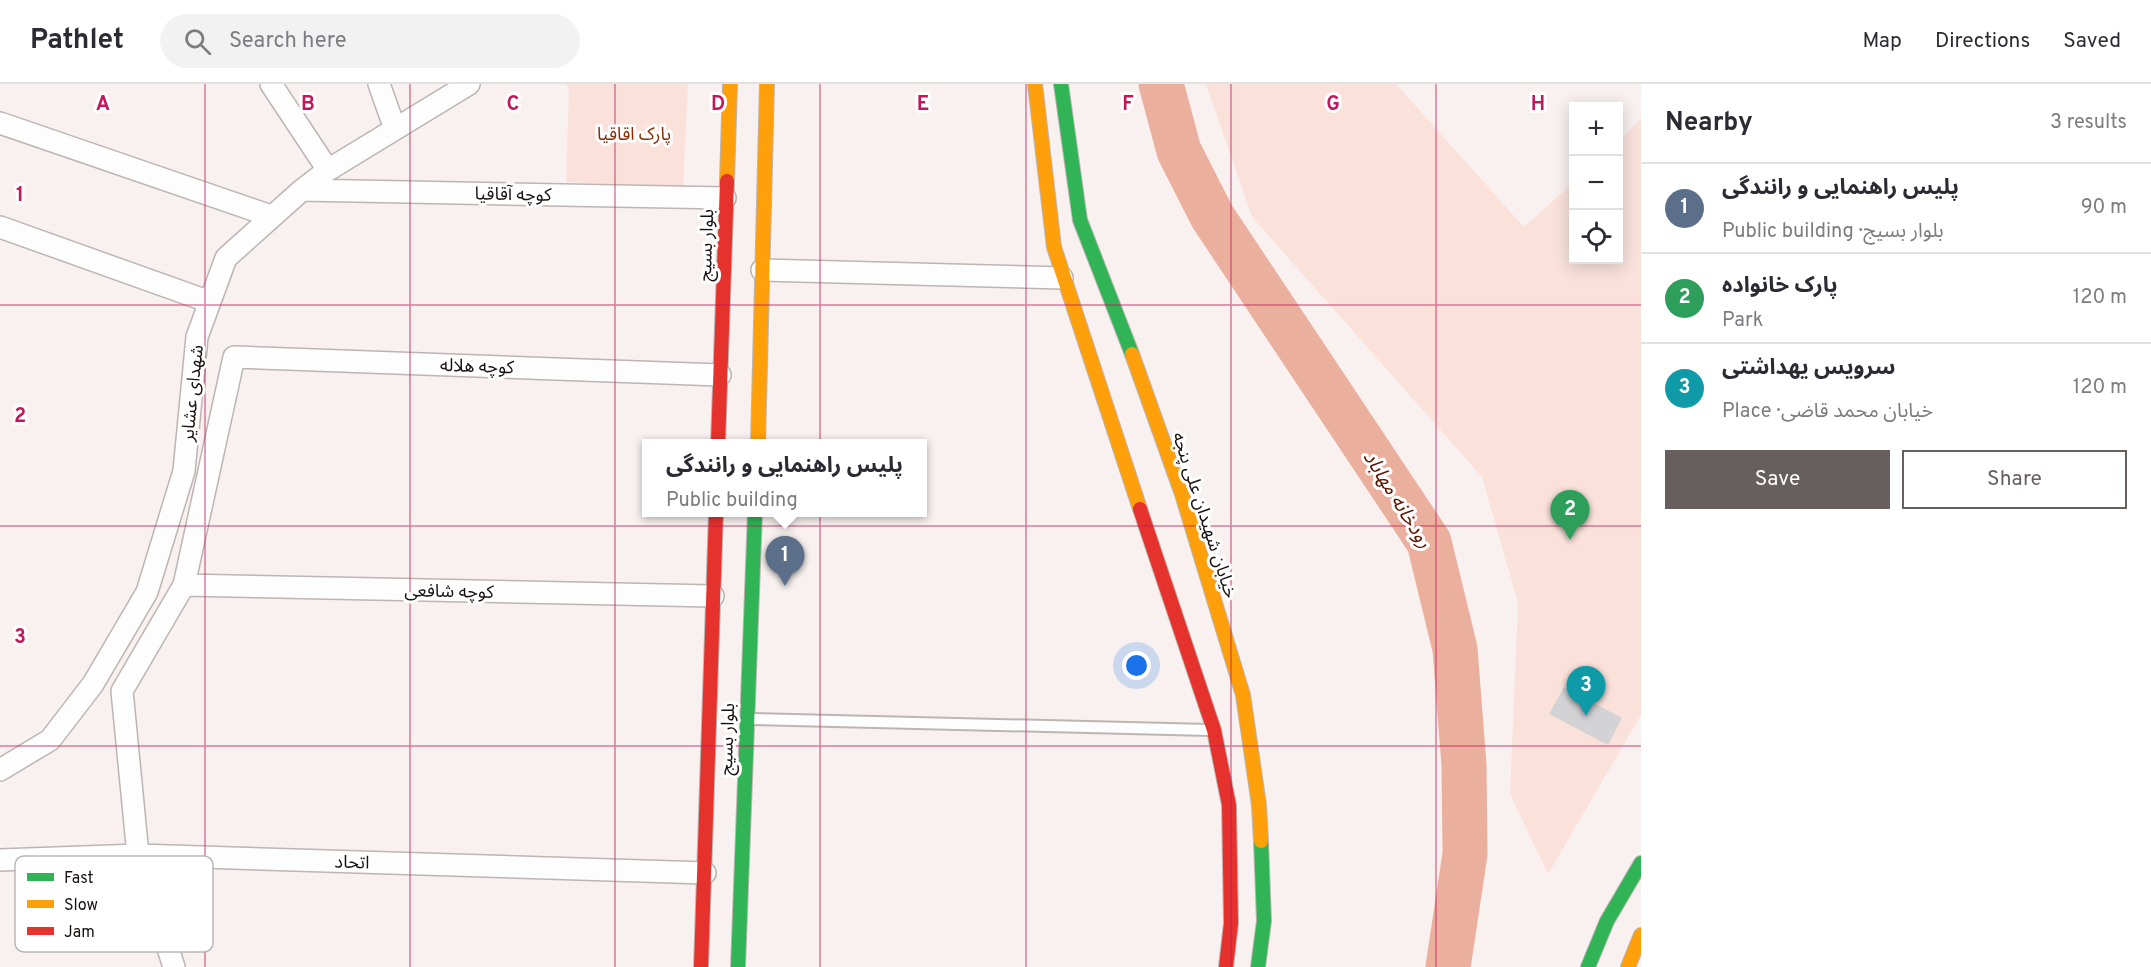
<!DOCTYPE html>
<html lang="en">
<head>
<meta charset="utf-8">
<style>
  :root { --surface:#fff; --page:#f2f2f3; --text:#2b2b33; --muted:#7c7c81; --line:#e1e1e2; --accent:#665f5d }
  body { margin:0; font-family:Overpass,"Noto Sans Arabic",sans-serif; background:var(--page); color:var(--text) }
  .controls { position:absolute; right:18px; top:18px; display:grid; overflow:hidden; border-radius:0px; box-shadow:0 3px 15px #0003 }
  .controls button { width:54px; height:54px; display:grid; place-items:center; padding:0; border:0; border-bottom:2px solid var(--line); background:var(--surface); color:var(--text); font:30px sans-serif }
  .you { position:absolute; left:1137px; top:582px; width:21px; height:21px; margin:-15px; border:4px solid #fff; border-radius:50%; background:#1a73e8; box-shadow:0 0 0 9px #1a73e833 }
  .badge { display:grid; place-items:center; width:39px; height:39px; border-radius:50%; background:var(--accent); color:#fff; font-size:20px; font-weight:700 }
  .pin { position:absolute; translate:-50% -50px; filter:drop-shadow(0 2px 3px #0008) }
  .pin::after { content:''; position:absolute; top:32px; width:21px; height:18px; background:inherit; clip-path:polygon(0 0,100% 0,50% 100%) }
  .popup { position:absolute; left:642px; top:355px; width:285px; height:78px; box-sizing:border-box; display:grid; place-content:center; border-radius:0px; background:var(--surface); filter:drop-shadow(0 2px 4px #0005); font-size:20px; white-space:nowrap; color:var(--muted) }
  .popup b { font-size:22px; color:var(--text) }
  .popup::after { content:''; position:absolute; left:50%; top:100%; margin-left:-12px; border:12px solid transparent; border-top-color:var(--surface) }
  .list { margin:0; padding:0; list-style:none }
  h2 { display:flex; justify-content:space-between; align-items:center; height:78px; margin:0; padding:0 24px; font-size:26px }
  h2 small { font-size:20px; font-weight:400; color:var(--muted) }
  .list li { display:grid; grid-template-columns:39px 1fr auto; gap:18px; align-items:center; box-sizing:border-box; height:90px; padding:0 24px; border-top:2px solid var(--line) }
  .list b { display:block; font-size:22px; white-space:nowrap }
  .list p { margin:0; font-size:20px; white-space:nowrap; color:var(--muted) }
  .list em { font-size:20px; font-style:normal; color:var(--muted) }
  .actions { display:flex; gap:12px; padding:18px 24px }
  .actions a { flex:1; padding:14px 0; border:2px solid var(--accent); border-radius:0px; text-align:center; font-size:21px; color:var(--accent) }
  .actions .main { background:var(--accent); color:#fff }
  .icon { flex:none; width:33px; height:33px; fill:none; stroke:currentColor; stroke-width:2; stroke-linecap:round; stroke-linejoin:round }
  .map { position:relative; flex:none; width:1641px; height:883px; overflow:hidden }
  header { display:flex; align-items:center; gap:36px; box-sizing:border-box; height:84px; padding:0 30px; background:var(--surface); border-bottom:2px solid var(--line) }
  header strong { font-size:28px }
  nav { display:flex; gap:33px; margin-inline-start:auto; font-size:21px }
  .search { width:420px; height:54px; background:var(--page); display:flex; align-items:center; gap:15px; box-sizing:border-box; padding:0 21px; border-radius:33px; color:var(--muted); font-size:22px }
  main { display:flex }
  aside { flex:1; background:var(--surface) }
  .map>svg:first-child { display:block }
  .green { fill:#fae2db }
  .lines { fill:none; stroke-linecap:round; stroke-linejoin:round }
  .river { stroke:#ebb09d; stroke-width:45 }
  .building { fill:#d3d2d5 }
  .lane-casing { stroke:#bcb5b3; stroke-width:14 }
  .street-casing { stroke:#bcb5b3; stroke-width:24 }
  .fast-casing { stroke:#bcb5b3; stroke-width:16 }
  .slow-casing { stroke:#bcb5b3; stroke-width:16 }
  .jam-casing { stroke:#bcb5b3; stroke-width:16 }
  .lane { stroke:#fefdfd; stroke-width:10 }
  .street { stroke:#fefdfd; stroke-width:21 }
  .fast { stroke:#30b455; stroke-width:14 }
  .slow { stroke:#ff9f0a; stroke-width:14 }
  .jam { stroke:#e5322d; stroke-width:14 }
  .grid { fill:none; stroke:#c2185b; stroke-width:1.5; stroke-opacity:0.55 }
  .labels { text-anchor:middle; stroke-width:6; stroke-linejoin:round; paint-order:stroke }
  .park-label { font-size:18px; fill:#892b04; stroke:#fff }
  .street-label { font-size:18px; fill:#17100e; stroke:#fff }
  .water-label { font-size:20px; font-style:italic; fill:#5e1700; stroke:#fff }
  .key { fill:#fff; stroke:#b9b7b7; stroke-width:1.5 }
  .key-label { font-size:16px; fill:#17100e }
  .grid-label { font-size:20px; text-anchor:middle; font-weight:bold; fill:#c2185b; stroke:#fff; stroke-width:6; stroke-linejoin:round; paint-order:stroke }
</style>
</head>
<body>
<header>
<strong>Pathlet</strong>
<div class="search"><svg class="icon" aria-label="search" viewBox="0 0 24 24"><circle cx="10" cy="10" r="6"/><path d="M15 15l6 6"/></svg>Search here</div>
<nav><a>Map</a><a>Directions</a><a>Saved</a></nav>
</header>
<main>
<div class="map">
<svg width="1641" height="883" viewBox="0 0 1641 883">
  <rect width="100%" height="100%" fill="#f8f1ef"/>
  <path class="green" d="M 566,0 L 688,0 L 683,103 L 566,98 L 569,5 Z
    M 1206,0 L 1396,0 L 1524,143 L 1573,99 L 1574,176 L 1618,176 L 1619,58 L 1641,34 L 1641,631 L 1548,790 L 1510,710 L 1518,519 L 1482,393 L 1252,133 Z"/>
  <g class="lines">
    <path class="river" d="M 1161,0 L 1179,67 L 1212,132 L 1429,458 L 1455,565 L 1464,681 L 1465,770 L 1448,883"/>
  </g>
  <path class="building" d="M 1564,603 L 1622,634 L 1608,661 L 1549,630 Z"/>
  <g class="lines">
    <g class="lane-casing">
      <path id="lane" d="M 752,635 L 1210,646"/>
    </g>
    <g class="street-casing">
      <path id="street" d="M 271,0 L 328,86
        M 379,0 L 395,45
        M 0,39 L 271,132
        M 302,106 L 725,114
        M 0,143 L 210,218
        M 762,186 L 1062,194
        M 184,501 L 713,512
        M 0,686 L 50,656 L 93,600 L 147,508 L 184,387 L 197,253 L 226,174 L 302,106 L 328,86 L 469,0
        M 0,776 L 138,771 L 705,789
        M 174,883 L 138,771 L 122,607 L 184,501 L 234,273 L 720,291"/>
    </g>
    <g class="fast-casing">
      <path id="fast" d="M 1061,0 L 1080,136 L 1132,270
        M 738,883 L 755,428
        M 1258,883 L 1264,837 L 1261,757
        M 1588,883 L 1607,837 L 1641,779"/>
    </g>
    <g class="slow-casing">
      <path id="slow" d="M 1035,0 L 1054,163 L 1140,425
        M 727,97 L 730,0
        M 1132,270 L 1182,410 L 1243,611 L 1259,721 L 1261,757
        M 758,360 L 767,0
        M 1628,883 L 1641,851"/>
    </g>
    <g class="jam-casing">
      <path id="jam" d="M 718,360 L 727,97
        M 1140,425 L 1214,646 L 1229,721 L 1231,839 L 1226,883
        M 701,883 L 716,428"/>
    </g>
    <use href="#lane" class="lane"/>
    <use href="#street" class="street"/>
    <use href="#fast" class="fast"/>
    <use href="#slow" class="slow"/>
    <use href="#jam" class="jam"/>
  </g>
  <path class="grid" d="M 205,0 L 205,883M 410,0 L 410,883M 615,0 L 615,883M 820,0 L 820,883M 1026,0 L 1026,883M 1231,0 L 1231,883M 1436,0 L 1436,883M 0,221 L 1641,221M 0,442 L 1641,442M 0,662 L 1641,662"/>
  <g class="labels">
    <g class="park-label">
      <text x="634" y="56">پارک اقاقیا</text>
    </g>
    <g class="street-label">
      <text transform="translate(513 110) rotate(1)" y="6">کوچه آقاقیا</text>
      <text transform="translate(706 161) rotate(-88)" y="6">بلوار بسیج</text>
      <text transform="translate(477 282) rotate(2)" y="6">کوچه هلاله</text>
      <text transform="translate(192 309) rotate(-84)" y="6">شهدای عشایر</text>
      <text transform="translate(1205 431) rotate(72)" y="6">خیابان شهیدان علی پنجه</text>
      <text transform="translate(449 507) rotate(1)" y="6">کوچه شافعی</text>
      <text transform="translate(727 655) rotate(-88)" y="6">بلوار بسیج</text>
      <text transform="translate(352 778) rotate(2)" y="6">اتحاد</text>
    </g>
    <g class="water-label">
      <text transform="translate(1398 415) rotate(58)" y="7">رودخانه مهاباد</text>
    </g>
  </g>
  <rect x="15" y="772" width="198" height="96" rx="9" class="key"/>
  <rect x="27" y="789" width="27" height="8" fill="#30b455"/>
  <rect x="27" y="816" width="27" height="8" fill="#ff9f0a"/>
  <rect x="27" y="843" width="27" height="8" fill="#e5322d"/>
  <g class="key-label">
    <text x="64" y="799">Fast</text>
    <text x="64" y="826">Slow</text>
    <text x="64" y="853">Jam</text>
  </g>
  <g class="grid-label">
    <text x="103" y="26">A</text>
    <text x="308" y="26">B</text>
    <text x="513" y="26">C</text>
    <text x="718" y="26">D</text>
    <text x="923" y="26">E</text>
    <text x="1128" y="26">F</text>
    <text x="1333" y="26">G</text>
    <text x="1538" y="26">H</text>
    <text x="20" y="117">1</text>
    <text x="20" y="338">2</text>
    <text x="20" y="559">3</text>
  </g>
</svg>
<div class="controls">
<button>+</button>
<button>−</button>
<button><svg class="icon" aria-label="locate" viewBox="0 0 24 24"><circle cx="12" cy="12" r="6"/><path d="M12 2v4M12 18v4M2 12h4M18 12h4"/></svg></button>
</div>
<div class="you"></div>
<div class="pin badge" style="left:785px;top:502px;background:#5c6f8a">1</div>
<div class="popup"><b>پلیس راهنمایی و رانندگی</b>Public building</div>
<div class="pin badge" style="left:1570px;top:456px;background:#2e9e5b">2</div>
<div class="pin badge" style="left:1586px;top:632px;background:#0f9aa8">3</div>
</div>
<aside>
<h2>Nearby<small>3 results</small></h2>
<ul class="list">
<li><span class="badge" style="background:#5c6f8a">1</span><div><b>پلیس راهنمایی و رانندگی</b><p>Public building · بلوار بسیج</p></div><em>90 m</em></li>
<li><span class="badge" style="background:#2e9e5b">2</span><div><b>پارک خانواده</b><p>Park</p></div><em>120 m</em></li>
<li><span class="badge" style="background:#0f9aa8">3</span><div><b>سرویس یهداشتی</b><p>Place · خیابان محمد قاضی</p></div><em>120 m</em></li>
</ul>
<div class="actions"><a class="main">Save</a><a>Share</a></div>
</aside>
</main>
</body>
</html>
